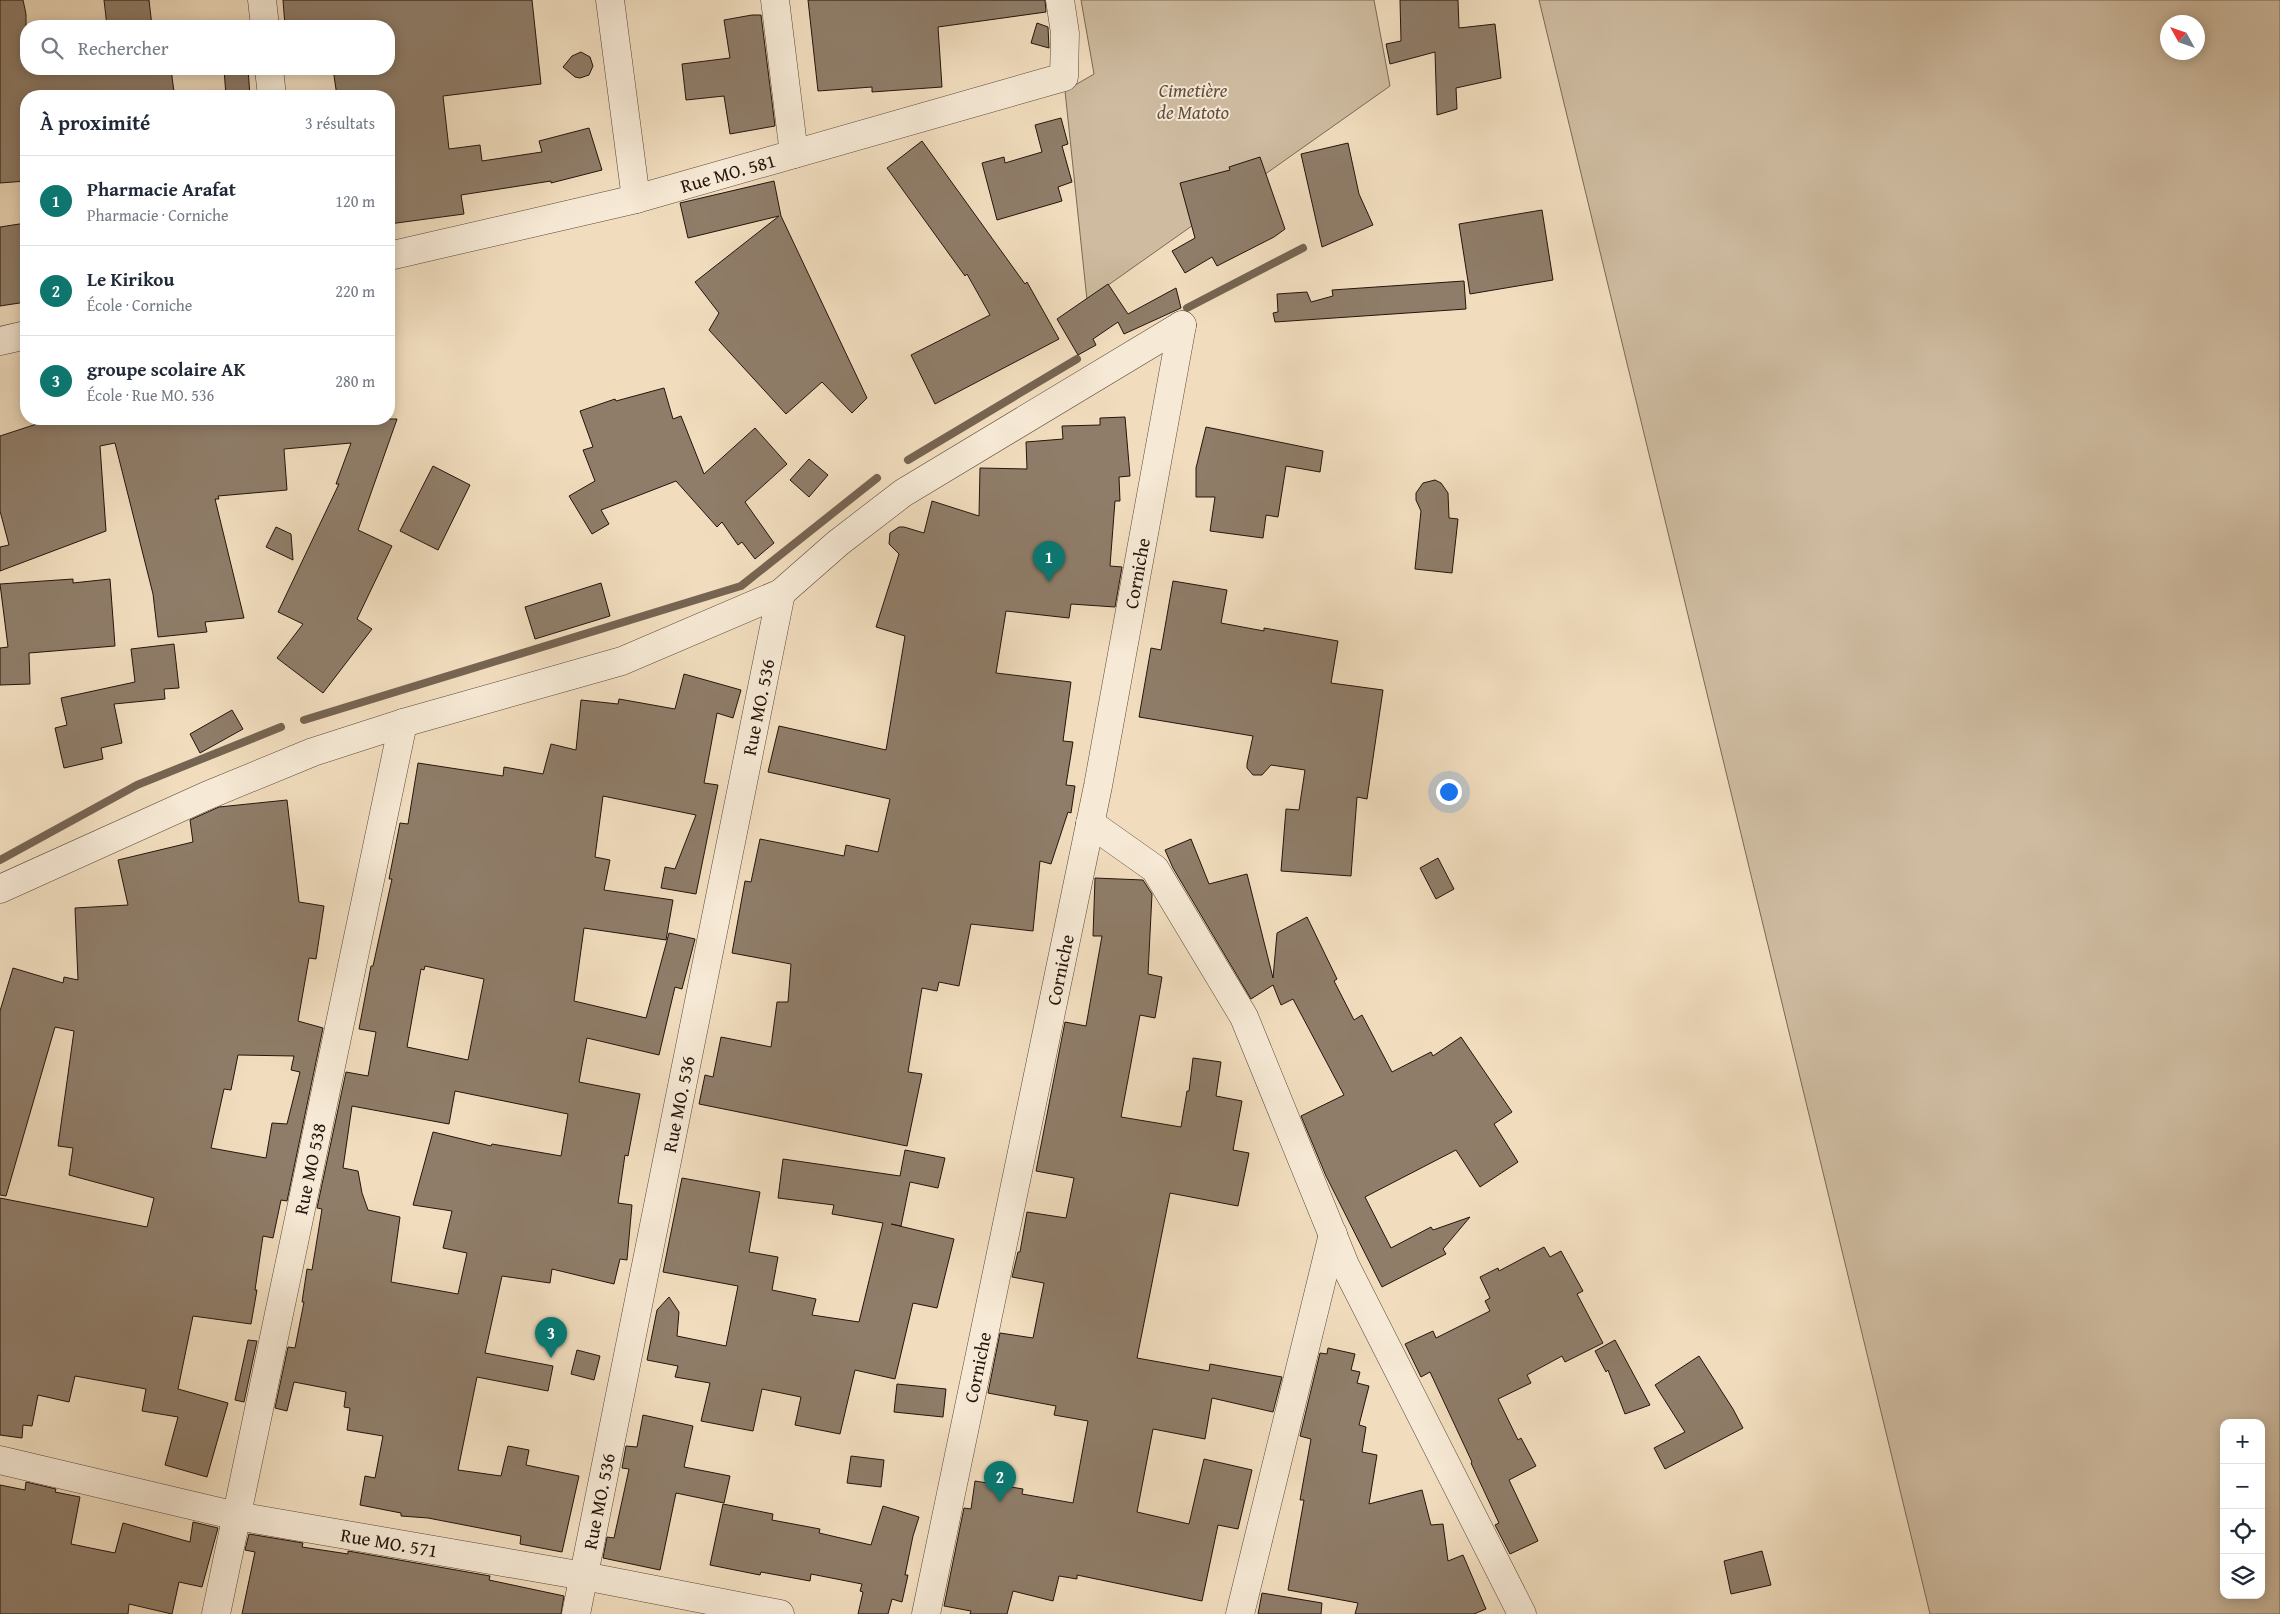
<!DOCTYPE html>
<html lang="fr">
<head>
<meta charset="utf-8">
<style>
  :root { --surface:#fff; --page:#f2f2f3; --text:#1f2937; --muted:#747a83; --line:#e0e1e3; --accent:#0f766e }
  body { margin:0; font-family:"Gentium Book Plus",serif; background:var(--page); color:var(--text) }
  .controls { position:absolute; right:15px; bottom:15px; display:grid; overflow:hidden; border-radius:10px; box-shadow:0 2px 12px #0003 }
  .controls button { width:45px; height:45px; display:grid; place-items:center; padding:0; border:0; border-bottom:1px solid var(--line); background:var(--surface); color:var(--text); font:25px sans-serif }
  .compass { position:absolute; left:2160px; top:15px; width:45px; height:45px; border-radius:50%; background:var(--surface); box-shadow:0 2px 12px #0003; rotate:310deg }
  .you { position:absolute; left:1448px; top:791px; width:18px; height:18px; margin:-12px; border:4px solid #fff; border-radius:50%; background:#1a73e8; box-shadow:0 0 0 8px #1a73e833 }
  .badge { display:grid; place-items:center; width:32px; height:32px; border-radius:50%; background:var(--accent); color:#fff; font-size:16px; font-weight:700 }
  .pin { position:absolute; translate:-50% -41px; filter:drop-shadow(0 1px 2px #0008) }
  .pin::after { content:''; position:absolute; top:26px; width:18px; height:15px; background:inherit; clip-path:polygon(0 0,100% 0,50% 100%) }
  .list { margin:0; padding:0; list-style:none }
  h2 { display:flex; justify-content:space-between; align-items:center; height:65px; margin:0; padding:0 20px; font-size:21px }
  h2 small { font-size:16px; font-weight:400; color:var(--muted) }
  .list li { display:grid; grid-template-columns:32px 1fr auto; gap:15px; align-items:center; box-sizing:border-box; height:90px; padding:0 20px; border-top:1px solid var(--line) }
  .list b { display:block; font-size:19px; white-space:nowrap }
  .list p { margin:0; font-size:16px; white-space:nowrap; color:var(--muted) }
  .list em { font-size:16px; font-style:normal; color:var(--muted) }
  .icon { flex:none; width:28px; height:28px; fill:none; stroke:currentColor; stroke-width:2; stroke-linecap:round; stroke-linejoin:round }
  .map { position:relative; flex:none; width:2280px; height:1614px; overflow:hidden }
  .search { position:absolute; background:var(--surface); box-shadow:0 2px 12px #0003; left:20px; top:20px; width:375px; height:55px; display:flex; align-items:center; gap:12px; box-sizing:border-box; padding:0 18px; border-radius:20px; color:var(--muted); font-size:19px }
  .panel { position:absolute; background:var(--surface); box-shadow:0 2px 12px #0003; left:20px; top:90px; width:375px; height:335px; border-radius:20px }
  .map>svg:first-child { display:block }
  .green { fill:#cebba0; stroke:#7a6856; fill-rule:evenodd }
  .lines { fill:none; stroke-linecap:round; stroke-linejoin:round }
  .stream { stroke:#766452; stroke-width:8 }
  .building { fill:#8f7d69; stroke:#25140c; fill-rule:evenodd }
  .minor-casing { stroke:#584638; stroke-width:29 }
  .tertiary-casing { stroke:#584638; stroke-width:29 }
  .minor { stroke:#f6e9d5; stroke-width:28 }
  .tertiary { stroke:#f6e9d5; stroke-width:28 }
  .labels { text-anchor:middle; stroke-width:4; stroke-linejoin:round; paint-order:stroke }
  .park-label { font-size:19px; font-style:italic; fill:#604e40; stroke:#f6e9d5 }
  .street-label { font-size:19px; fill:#25140c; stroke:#f6e9d5 }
</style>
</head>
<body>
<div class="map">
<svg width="2280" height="1614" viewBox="0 0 2280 1614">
  <rect width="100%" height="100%" fill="#f1ddbe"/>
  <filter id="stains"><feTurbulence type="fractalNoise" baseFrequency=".004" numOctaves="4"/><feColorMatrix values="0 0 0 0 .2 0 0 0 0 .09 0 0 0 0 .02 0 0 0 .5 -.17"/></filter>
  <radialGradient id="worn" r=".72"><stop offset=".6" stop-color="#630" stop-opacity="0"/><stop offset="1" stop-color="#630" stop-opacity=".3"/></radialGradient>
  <path class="green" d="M 1081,0 L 1374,0 L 1390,86 L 1087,300 L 1065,91 L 1094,74 Z
    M 1539,0 L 2280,0 L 2280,1614 L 1930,1614 ZM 2168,22 L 2198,22 L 2198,52 L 2168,52 ZM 2224,1423 L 2261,1423 L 2261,1595 L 2224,1595 Z"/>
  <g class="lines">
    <path class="stream" d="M 1187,308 L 1303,248
      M 908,460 L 1077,359
      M 304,720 L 741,586 L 877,478
      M 0,860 L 137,785 L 281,727"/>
  </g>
  <path class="building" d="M 0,0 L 23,0 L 26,14 L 26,69 L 171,69 L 174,92 L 133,96 L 26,96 L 26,181 L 0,183 Z
    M 104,0 L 149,0 L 152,26 L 107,26 Z
    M 283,0 L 532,0 L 541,84 L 443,96 L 449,149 L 480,145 L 482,161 L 542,152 L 539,141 L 589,128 L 602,170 L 551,183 L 551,181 L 461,195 L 464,214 L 389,224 L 389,96 L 337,96 L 333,69 L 389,69 L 389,26 L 285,26 Z
    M 808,0 L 1045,0 L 1046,12 L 938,27 L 942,87 L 872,92 L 872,87 L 818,91 Z
    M 1400,0 L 1458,0 L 1459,28 L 1495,24 L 1501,78 L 1456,88 L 1457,109 L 1437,115 L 1435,52 L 1390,64 L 1386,44 L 1401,41 Z
    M 752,15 L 761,15 L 775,126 L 730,134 L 724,96 L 686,100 L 682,64 L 730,58 L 724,20 Z
    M 1037,23 L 1048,27 L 1049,48 L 1031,43 Z
    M 581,52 L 590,57 L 593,66 L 589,75 L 580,78 L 575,77 L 563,67 L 572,56 Z
    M 224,69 L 248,69 L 250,96 L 226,96 Z
    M 1061,118 L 1068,144 L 1062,146 L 1072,182 L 1058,187 L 1062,201 L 997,220 L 982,163 L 1004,157 L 1005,163 L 1042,152 L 1035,125 Z
    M 922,141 L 1025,284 L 1027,282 L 1059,339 L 935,404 L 911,355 L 990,315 L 967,274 L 965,276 L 887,168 Z
    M 1348,143 L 1359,194 L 1373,225 L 1322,247 L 1301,154 Z
    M 1260,157 L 1285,229 L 1274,237 L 1217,266 L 1212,257 L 1185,273 L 1172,251 L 1195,238 L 1180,183 L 1230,170 L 1229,167 Z
    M 774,181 L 781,216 L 867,398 L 852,413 L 822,382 L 786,414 L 709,330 L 719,313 L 695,282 L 779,216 L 688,238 L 680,203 Z
    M 1542,210 L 1553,280 L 1470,294 L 1459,224 Z
    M 26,223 L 26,302 L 0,306 L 0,227 Z
    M 1464,281 L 1466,309 L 1275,322 L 1273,313 L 1278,312 L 1277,294 L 1307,292 L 1311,302 L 1333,296 L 1332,290 Z
    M 1108,284 L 1128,314 L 1176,288 L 1181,308 L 1124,334 L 1118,322 L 1093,339 L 1096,345 L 1078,355 L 1057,319 Z
    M 664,388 L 673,419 L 681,416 L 704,474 L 755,428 L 787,464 L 745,502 L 774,543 L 755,559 L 742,542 L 738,545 L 722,522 L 717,527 L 676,481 L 601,510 L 609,524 L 592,534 L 569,496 L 595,481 L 583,450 L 593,447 L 580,411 L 615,399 L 616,401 Z
    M 1125,417 L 1130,476 L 1119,477 L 1120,501 L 1115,501 L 1110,566 L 1122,567 L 1115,607 L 1071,604 L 1069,618 L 1006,611 L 996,673 L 1071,682 L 1063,741 L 1073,742 L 1066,785 L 1075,786 L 1071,813 L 1068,812 L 1051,864 L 1040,861 L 1033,931 L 971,924 L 959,986 L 939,982 L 937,991 L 922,988 L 908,1072 L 922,1074 L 907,1146 L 699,1104 L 705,1075 L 713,1077 L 721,1037 L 771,1047 L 777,1002 L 788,1002 L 791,964 L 732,953 L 745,881 L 751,882 L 760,839 L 844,856 L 846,845 L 878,852 L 890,799 L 768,772 L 779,726 L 886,750 L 905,636 L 876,627 L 899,554 L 889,544 L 890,533 L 899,527 L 904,527 L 924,533 L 932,501 L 979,516 L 980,468 L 1027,469 L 1026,442 L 1063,439 L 1062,426 L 1100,425 L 1100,418 Z
    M 52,419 L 397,419 L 358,530 L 392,546 L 357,619 L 372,629 L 323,693 L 277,658 L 303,624 L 278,612 L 339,484 L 336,484 L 351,443 L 284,449 L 287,490 L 218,496 L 219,499 L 215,499 L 244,618 L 205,622 L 207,632 L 158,637 L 153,594 L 115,443 L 100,446 L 106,531 L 0,571 L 0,547 L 9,545 L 0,511 L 0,436 Z
    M 1206,427 L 1323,451 L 1320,472 L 1286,466 L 1278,517 L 1266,515 L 1263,538 L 1210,531 L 1215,497 L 1196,497 L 1196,468 Z
    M 809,459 L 828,475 L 809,497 L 790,480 Z
    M 433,466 L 470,485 L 438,550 L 400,531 Z
    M 1435,480 L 1441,483 L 1448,493 L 1449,518 L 1458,519 L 1452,573 L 1415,569 L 1421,511 L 1416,500 L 1416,493 L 1423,483 Z
    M 276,527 L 291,534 L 293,560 L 266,547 Z
    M 73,579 L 73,583 L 110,579 L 115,646 L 29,653 L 30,684 L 0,685 L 0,648 L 8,647 L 0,584 Z
    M 1173,581 L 1227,590 L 1221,623 L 1264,631 L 1264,628 L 1338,641 L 1331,683 L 1383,690 L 1367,799 L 1357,797 L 1351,876 L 1281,871 L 1286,809 L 1299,810 L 1305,770 L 1271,765 L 1262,775 L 1253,775 L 1247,768 L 1247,764 L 1253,736 L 1139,717 L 1151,648 L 1161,650 Z
    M 601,583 L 610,616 L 535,639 L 525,607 Z
    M 174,644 L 179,688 L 164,689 L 165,699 L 114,704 L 122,743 L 101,748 L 103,759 L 64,768 L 55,728 L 67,725 L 61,698 L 135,682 L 131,649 Z
    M 684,674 L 741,690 L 733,718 L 717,713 L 704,783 L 718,785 L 696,894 L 661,888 L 665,867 L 675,869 L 696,815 L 603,796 L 595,857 L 610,860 L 604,890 L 673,900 L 666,940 L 584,928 L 574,1001 L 646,1018 L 669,933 L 695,939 L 682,989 L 675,987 L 659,1055 L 587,1038 L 579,1082 L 640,1094 L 628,1156 L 625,1155 L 618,1203 L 632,1205 L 627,1260 L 620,1259 L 614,1284 L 552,1269 L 550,1283 L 502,1276 L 485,1353 L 553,1366 L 548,1391 L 477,1377 L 458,1470 L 501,1476 L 508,1446 L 529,1450 L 526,1465 L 579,1476 L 562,1552 L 520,1544 L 521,1536 L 428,1518 L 401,1516 L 401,1513 L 360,1505 L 365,1476 L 375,1478 L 383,1436 L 347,1430 L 350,1408 L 344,1407 L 346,1392 L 294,1382 L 287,1411 L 275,1408 L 288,1347 L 295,1348 L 304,1302 L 302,1302 L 307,1269 L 312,1270 L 322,1209 L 317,1208 L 346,1072 L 368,1076 L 376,1032 L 359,1029 L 371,966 L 373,966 L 392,879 L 389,879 L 400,823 L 408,824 L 418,763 L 503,776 L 504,767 L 543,774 L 551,744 L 576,750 L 581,700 L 618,704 L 619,699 L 675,709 ZM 425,966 L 484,979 L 468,1060 L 407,1047 L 421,969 L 424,970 ZM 455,1091 L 568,1114 L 561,1156 L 492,1144 L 491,1146 L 433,1132 L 413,1205 L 452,1211 L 443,1248 L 467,1253 L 458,1294 L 391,1282 L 400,1217 L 368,1210 L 362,1193 L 358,1171 L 343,1168 L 352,1106 L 449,1124 Z
    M 232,710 L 243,729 L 200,753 L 190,734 Z
    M 287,800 L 299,902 L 324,906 L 316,959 L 309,958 L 298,1021 L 323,1028 L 287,1201 L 281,1200 L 273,1238 L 263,1236 L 255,1290 L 257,1290 L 251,1324 L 193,1316 L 178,1389 L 228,1403 L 207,1477 L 165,1465 L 178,1417 L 142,1411 L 146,1389 L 75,1376 L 69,1402 L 38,1395 L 32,1426 L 23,1425 L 22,1438 L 0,1435 L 0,1198 L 147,1227 L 154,1198 L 69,1175 L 73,1148 L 58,1146 L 74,1031 L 55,1027 L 6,1196 L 0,1195 L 0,1011 L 13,968 L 63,983 L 64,977 L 78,980 L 75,908 L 128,905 L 118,860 L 193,842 L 190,820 L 219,807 ZM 238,1055 L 294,1056 L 291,1070 L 300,1072 L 287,1124 L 272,1123 L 266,1158 L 211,1148 L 224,1089 L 231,1090 Z
    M 1191,839 L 1209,884 L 1247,874 L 1273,978 L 1277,933 L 1307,917 L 1337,979 L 1334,981 L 1354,1020 L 1362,1015 L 1392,1072 L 1431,1052 L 1433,1056 L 1461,1037 L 1512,1112 L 1494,1124 L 1518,1162 L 1480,1187 L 1456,1150 L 1365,1197 L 1391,1248 L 1431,1227 L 1433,1230 L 1470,1217 L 1443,1249 L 1446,1254 L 1382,1287 L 1326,1176 L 1301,1116 L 1344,1095 L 1293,999 L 1281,1005 L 1273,985 L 1251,999 L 1173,868 L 1165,850 Z
    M 1438,858 L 1454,889 L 1436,899 L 1420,868 Z
    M 1095,878 L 1143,880 L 1152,894 L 1148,974 L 1162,977 L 1155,1018 L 1140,1015 L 1121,1117 L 1181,1127 L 1187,1091 L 1189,1091 L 1193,1058 L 1221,1062 L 1216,1096 L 1242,1101 L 1233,1150 L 1249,1153 L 1238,1206 L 1170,1193 L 1137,1358 L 1209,1371 L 1210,1364 L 1282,1377 L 1273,1412 L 1212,1398 L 1205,1439 L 1153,1429 L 1137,1512 L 1189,1524 L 1204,1459 L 1252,1470 L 1238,1529 L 1218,1525 L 1202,1601 L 1077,1575 L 1077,1579 L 1059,1576 L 1053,1601 L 1013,1591 L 1007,1614 L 970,1614 L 971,1611 L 944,1606 L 964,1508 L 971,1509 L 975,1481 L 1023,1489 L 1022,1494 L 1073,1503 L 1088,1421 L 1054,1415 L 1056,1406 L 988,1393 L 1000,1333 L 1033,1338 L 1044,1283 L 1012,1277 L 1018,1252 L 1020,1252 L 1027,1212 L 1066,1218 L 1074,1178 L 1036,1171 L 1065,1022 L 1086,1026 L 1102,936 L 1093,936 Z
    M 905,1150 L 945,1158 L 938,1188 L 910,1182 L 901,1226 L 891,1224 L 954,1239 L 937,1308 L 913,1303 L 895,1379 L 855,1370 L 840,1434 L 795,1425 L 801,1397 L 762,1389 L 753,1431 L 701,1421 L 710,1383 L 675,1377 L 678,1366 L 647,1360 L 657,1310 L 669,1297 L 679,1312 L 677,1336 L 726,1346 L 738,1286 L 663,1272 L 682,1178 L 760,1192 L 749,1252 L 778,1257 L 772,1290 L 816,1299 L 812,1315 L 859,1322 L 883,1223 L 832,1214 L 834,1205 L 778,1198 L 783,1159 L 900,1176 Z
    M 1544,1247 L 1550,1257 L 1561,1251 L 1583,1291 L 1577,1294 L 1603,1343 L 1565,1362 L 1562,1356 L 1527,1375 L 1531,1383 L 1498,1399 L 1518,1440 L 1521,1438 L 1536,1466 L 1509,1480 L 1538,1541 L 1510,1554 L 1495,1525 L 1499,1523 L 1471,1463 L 1472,1462 L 1430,1372 L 1421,1377 L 1405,1344 L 1433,1331 L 1436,1338 L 1490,1311 L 1485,1301 L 1490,1298 L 1480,1277 L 1498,1268 L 1499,1271 Z
    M 248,1340 L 257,1341 L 244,1402 L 235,1400 Z
    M 1615,1340 L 1650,1405 L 1625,1414 L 1608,1370 L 1606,1372 L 1595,1351 Z
    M 1328,1348 L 1355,1354 L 1351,1370 L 1360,1372 L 1357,1383 L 1369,1386 L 1359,1425 L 1366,1427 L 1362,1452 L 1377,1455 L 1369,1504 L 1422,1490 L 1431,1525 L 1443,1524 L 1448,1561 L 1463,1555 L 1486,1609 L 1474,1614 L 1355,1614 L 1358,1603 L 1288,1590 L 1304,1500 L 1300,1500 L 1311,1439 L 1300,1436 L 1320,1353 L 1327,1354 Z
    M 577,1350 L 600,1356 L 594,1380 L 571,1374 Z
    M 1699,1356 L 1733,1409 L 1743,1428 L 1665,1469 L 1654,1448 L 1685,1432 L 1655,1385 Z
    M 897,1384 L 946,1389 L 943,1417 L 894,1412 Z
    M 643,1415 L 693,1426 L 684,1467 L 730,1476 L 724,1503 L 676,1493 L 660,1570 L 603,1558 L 607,1537 L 614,1538 L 629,1469 L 622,1468 L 626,1446 L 637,1447 Z
    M 851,1456 L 884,1460 L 881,1487 L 847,1483 Z
    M 26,1482 L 56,1489 L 55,1492 L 80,1497 L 71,1544 L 115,1553 L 123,1523 L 190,1542 L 193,1522 L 218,1528 L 202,1587 L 179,1582 L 172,1614 L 129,1604 L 128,1614 L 0,1614 L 0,1485 L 25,1490 Z
    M 723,1504 L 773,1514 L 772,1520 L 820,1529 L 819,1533 L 871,1545 L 883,1506 L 919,1517 L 913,1536 L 905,1575 L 908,1575 L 902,1602 L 892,1599 L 888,1614 L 858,1614 L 863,1592 L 860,1591 L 862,1584 L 811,1574 L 810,1581 L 761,1572 L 760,1575 L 710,1565 Z
    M 249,1534 L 303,1543 L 302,1547 L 348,1554 L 348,1551 L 490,1576 L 489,1580 L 564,1596 L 561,1614 L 242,1614 L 255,1552 L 245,1550 Z
    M 1762,1551 L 1771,1585 L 1731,1594 L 1724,1561 Z
    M 1262,1593 L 1322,1603 L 1321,1614 L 1258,1614 Z"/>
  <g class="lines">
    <g class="minor-casing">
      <g id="minor">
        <path d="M 262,0 L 265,26"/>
        <path d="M 610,0 L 636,199"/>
        <path d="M 775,0 L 794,154"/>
        <path d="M 269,69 L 272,96"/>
        <path id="s1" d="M 389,256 L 636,199 L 1064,77 L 1065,33 L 1060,0"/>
        <path d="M 0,341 L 26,335"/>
        <path d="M 1090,823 L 1155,869 L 1244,1017 L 1345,1265 L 1522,1614"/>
        <path id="s2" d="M 0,1460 L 237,1516 L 584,1576 L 780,1614"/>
        <path id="s3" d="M 216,1614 L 403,723"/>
        <path id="s4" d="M 576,1614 L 781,593"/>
        <path d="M 1240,1614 L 1333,1234"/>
      </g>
    </g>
    <g class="tertiary-casing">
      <g id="tertiary">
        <path d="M 0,889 L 206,796 L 313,752 L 403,723 L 622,661 L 781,593 L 838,543 L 903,493 L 1182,325"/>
        <path id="s5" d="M 926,1614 L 1098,786 L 1182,325"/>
      </g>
    </g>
    <use href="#minor" class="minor"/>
    <use href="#tertiary" class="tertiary"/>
  </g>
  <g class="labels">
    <g class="park-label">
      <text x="1193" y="97">Cimetière<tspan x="1193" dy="22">de Matoto</tspan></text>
    </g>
    <g class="street-label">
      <text dy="7" stroke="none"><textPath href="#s1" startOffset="349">Rue MO. 581</textPath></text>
      <text dy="7" stroke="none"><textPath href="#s5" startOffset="1062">Corniche</textPath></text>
      <text dy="7" stroke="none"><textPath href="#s4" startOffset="925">Rue MO. 536</textPath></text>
      <text dy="7" stroke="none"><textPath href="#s5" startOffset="658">Corniche</textPath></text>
      <text dy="7" stroke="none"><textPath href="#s4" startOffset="520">Rue MO. 536</textPath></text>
      <text dy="7" stroke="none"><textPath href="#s3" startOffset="455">Rue MO 538</textPath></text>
      <text dy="7" stroke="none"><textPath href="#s5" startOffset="252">Corniche</textPath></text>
      <text dy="7" stroke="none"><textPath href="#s4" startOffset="115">Rue MO. 536</textPath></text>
      <text dy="7" stroke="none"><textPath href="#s2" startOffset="398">Rue MO. 571</textPath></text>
    </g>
  </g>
  <rect width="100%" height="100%" filter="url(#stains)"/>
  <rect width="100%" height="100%" fill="url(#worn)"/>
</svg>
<div class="controls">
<button>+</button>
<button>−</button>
<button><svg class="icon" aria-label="locate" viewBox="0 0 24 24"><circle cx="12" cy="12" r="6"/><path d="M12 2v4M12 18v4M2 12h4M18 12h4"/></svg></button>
<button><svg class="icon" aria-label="layers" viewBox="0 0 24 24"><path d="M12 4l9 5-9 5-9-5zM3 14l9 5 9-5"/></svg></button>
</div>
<svg class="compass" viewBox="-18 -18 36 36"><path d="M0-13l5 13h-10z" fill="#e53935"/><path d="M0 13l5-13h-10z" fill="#747a83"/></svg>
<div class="you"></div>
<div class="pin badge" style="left:1049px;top:582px">1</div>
<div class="pin badge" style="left:1000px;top:1502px">2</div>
<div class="pin badge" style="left:551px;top:1358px">3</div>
<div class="search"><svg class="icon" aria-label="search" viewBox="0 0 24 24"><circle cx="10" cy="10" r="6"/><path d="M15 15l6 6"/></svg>Rechercher</div>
<section class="panel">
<h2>À proximité<small>3 résultats</small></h2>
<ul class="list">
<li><span class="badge">1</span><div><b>Pharmacie Arafat</b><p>Pharmacie · Corniche</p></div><em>120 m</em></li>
<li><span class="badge">2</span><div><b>Le Kirikou</b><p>École · Corniche</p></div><em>220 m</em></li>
<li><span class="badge">3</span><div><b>groupe scolaire AK</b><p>École · Rue MO. 536</p></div><em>280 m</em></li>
</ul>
</section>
</div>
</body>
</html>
